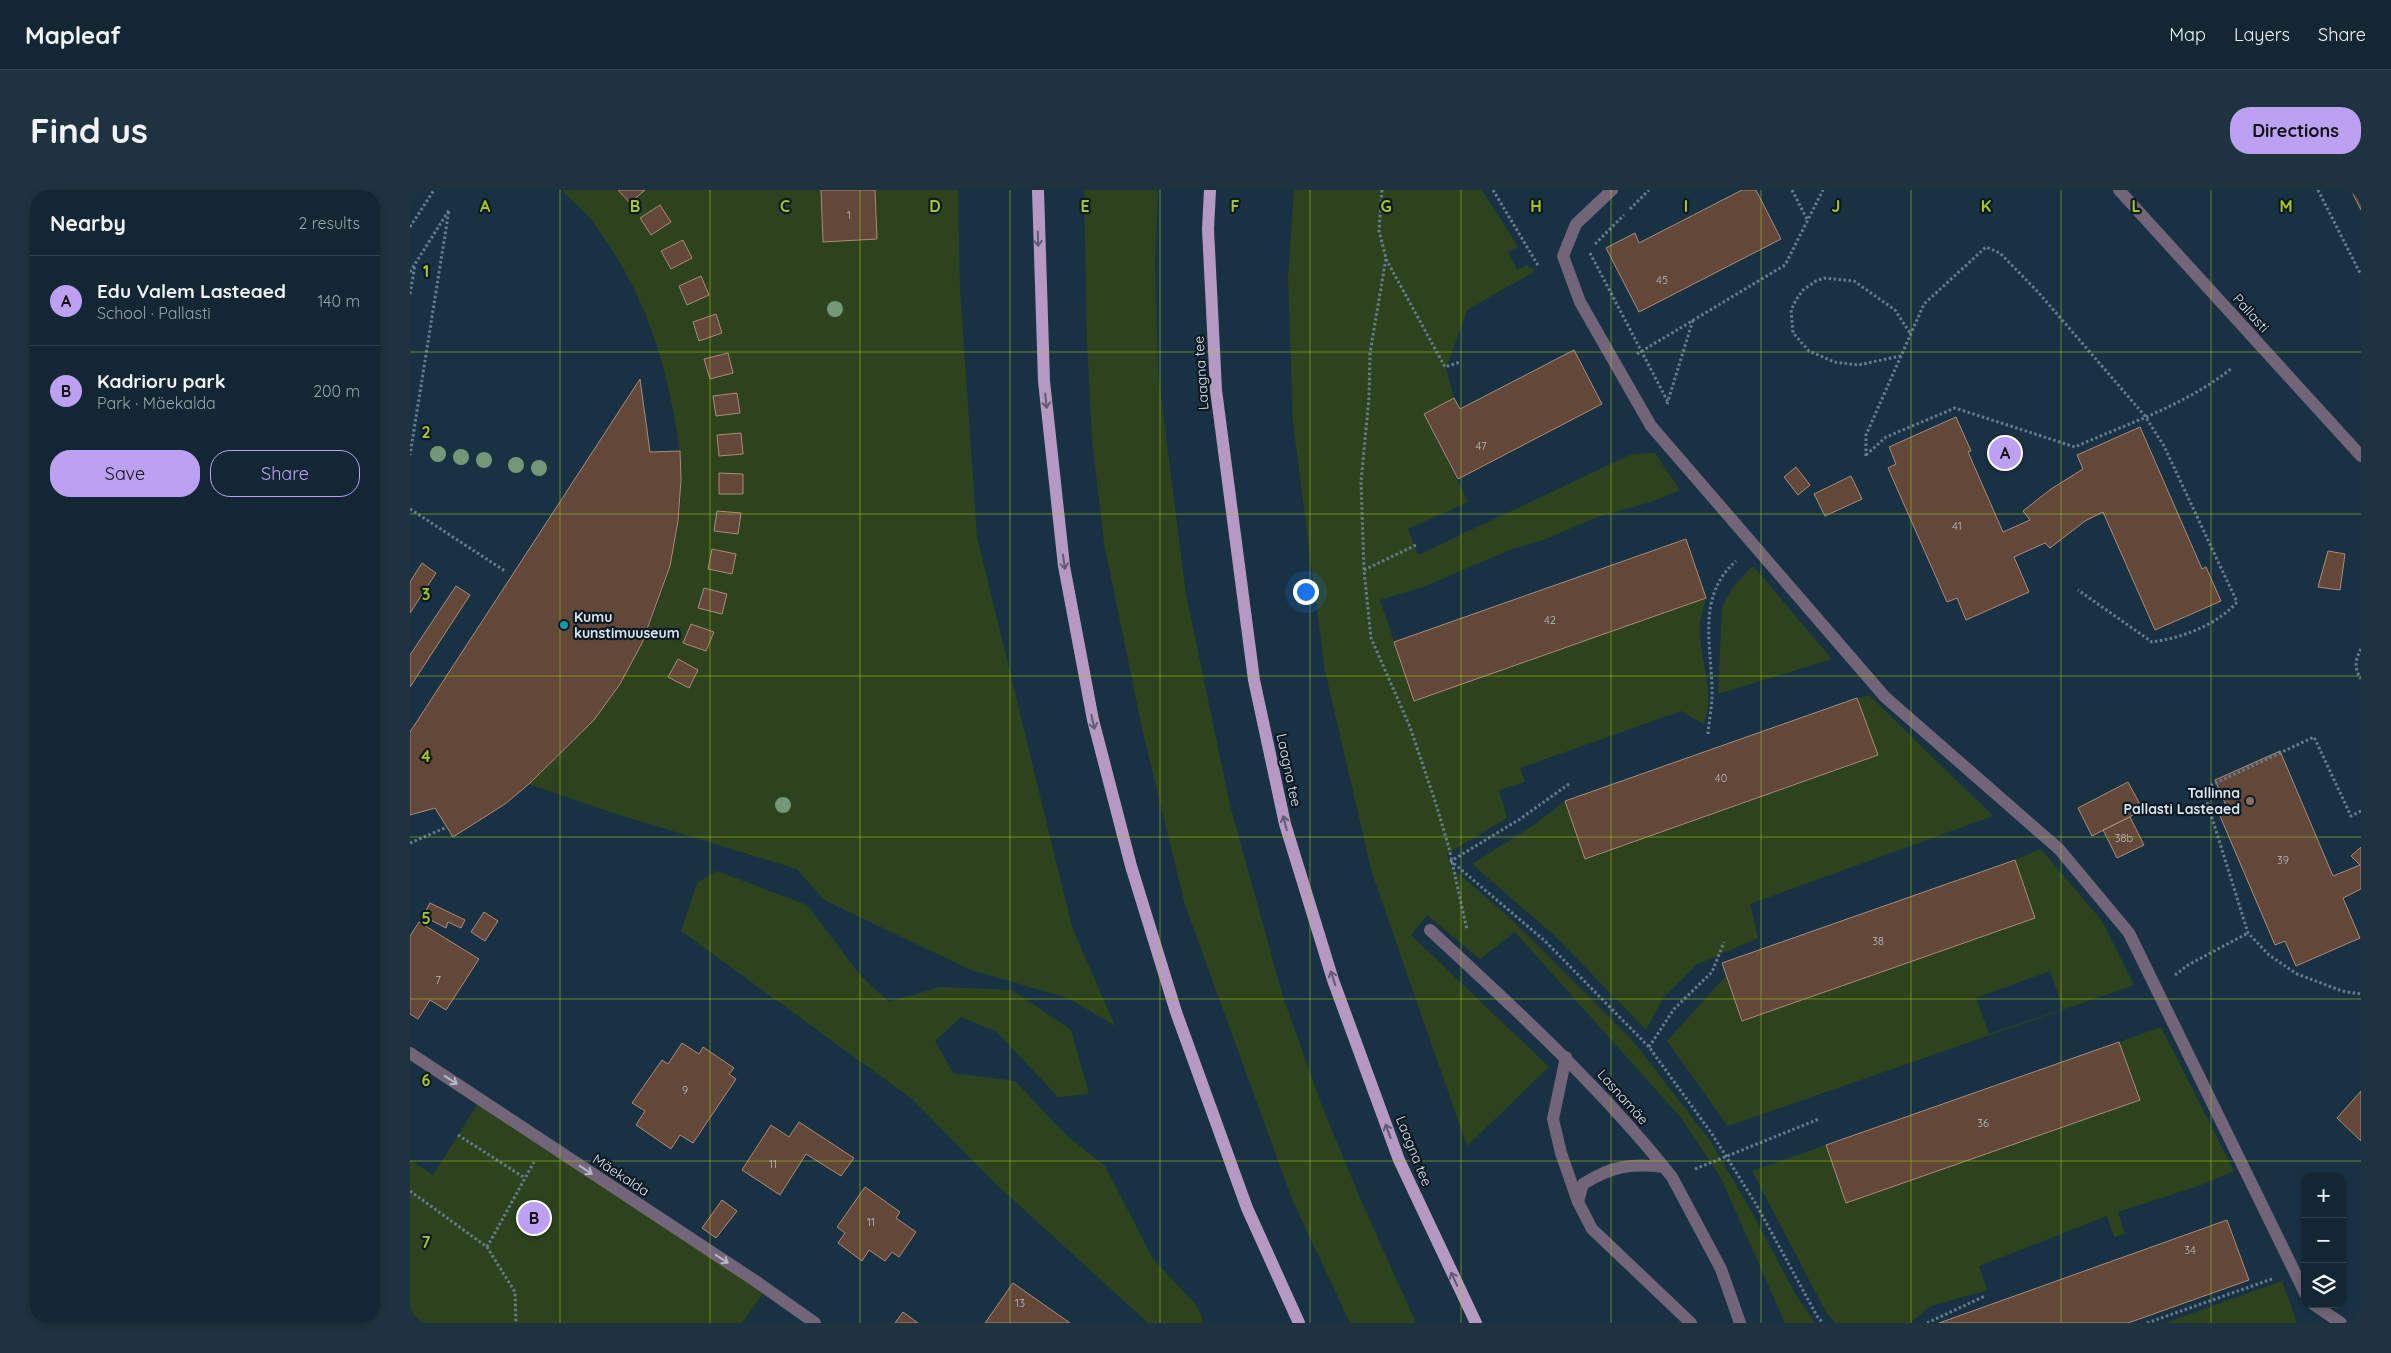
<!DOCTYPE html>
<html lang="en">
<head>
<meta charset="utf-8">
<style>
  :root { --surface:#122633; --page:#1f323f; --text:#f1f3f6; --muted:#9ca5ac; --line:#31434e; --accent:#bca0f2 }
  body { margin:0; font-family:Quicksand,sans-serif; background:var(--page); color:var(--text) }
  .controls { position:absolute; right:15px; bottom:15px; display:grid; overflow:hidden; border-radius:10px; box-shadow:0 2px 8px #0003 }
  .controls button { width:45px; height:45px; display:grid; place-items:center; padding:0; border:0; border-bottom:1px solid var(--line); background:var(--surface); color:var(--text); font:25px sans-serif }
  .you { position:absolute; left:895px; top:401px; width:18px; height:18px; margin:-12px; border:4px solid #fff; border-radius:50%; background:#1a73e8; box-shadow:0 0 0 8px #1a73e833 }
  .badge { display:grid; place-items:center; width:32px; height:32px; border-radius:50%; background:var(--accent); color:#111; font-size:16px; font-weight:700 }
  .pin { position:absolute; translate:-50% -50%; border:2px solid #fff; box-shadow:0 1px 5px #0006 }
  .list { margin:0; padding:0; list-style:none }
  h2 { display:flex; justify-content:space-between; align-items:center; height:65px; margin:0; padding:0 20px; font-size:21px }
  h2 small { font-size:16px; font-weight:400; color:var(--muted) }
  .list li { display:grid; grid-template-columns:32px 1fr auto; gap:15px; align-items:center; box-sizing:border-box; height:90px; padding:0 20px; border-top:1px solid var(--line) }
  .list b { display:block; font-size:19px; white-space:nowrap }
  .list p { margin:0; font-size:16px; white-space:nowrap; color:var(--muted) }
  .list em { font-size:16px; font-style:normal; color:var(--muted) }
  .actions { display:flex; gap:10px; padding:15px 20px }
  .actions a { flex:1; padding:11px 0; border:1px solid var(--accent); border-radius:20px; text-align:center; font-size:18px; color:var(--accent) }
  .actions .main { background:var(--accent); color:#111 }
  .icon { flex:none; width:28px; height:28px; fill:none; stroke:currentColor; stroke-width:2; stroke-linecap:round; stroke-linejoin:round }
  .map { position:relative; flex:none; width:1951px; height:1133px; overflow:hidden; border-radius:20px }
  header { display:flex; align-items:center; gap:30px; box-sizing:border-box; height:70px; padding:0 25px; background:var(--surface); border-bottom:1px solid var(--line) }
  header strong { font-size:24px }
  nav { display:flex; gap:28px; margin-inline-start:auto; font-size:18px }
  .intro { display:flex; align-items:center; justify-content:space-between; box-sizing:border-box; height:120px; padding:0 30px }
  h1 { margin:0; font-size:35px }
  .button { padding:12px 22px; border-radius:20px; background:var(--accent); color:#111; font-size:18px; font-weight:700 }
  main { display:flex; gap:30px; padding:0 30px }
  aside { flex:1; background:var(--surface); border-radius:20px; box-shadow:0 2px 8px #0003 }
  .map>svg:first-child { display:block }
  .green { fill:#2d431d; fill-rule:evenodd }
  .building { fill:#634738; stroke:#ab8b7a }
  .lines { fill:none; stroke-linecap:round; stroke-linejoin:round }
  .path { stroke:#677c8c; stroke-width:3; stroke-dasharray:2.5 2.5; stroke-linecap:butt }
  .minor { stroke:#736579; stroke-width:12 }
  .major { stroke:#b699c3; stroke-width:12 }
  .tree { fill:#749877 }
  .oneway { stroke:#625972 }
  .oneway2 { stroke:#b3b8c7 }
  .grid { fill:none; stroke:#a6c821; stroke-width:1; stroke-opacity:0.55 }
  .culture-dot { fill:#0f9aa8; stroke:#0d1921; stroke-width:2 }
  .education-dot { fill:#8d6e63; stroke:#0d1921; stroke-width:2 }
  .labels { text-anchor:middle; stroke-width:4.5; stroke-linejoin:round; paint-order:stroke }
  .number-label { font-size:11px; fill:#b9bec3 }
  .street-label { font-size:14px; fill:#d6e5f1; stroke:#0d1921 }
  .poi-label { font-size:14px; font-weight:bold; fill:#d6e5f1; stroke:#0d1921; text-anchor:start }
  .grid-label { font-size:16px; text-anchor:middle; font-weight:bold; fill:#a6c821; stroke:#0d1921; stroke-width:4.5; stroke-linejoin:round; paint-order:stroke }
</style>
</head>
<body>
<header>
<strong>Mapleaf</strong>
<nav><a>Map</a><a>Layers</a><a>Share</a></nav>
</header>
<div class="intro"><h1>Find us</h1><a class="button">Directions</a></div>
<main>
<aside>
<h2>Nearby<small>2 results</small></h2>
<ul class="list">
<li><span class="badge">A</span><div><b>Edu Valem Lasteaed</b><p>School · Pallasti</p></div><em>140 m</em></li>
<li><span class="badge">B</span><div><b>Kadrioru park</b><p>Park · Mäekalda</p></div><em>200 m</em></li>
</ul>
<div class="actions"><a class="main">Save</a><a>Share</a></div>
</aside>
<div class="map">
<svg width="1951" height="1133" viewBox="0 0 1951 1133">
  <rect width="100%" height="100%" fill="#183244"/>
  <path class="green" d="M 151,0 L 548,0 L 550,99 L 567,347 L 662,737 L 705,836 L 658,808 L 561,780 L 414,710 L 387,679 L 200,622 L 119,594 C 152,562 186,532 210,493 C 246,433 272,359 271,289 C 271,256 264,224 257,192 C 245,142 227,97 198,54 C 191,45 186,34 178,26 C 170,17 160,9 151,0 Z
    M 674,0 L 748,0 L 745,72 L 748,183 L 776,404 L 820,615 L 873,807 L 912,916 L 950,1008 L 1006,1133 L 940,1133 L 882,1009 L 775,715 L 732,538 L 694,353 L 682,249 L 677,152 Z
    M 884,0 L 1072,0 L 1108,57 L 1098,62 L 1107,80 L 1117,75 L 1125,81 L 1057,120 L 1036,179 L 1044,208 L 1014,224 L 1058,312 L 998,339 L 1008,365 L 1222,264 L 1245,263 L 1270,300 L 1241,312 L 1190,326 L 1133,350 L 1102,359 L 1013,397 L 970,410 L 1004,510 L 1296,408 C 1294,418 1290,429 1290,438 C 1289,470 1306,503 1294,534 L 1271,521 L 1110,578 L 1115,592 L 1089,600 L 1097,628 L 1037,664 L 1040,676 L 1101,729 L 1223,851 L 1301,952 L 1343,1024 L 1387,1107 L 1405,1133 L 1375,1133 L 1311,988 L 1272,929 L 1105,742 L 1070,769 L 1017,725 L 1001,745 L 1139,877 L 1057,956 L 962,683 L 915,481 L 883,233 L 878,88 Z
    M 1343,376 L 1422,469 L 1308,504 L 1312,417 L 1323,397 Z
    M 1459,505 L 1583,626 L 1340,714 L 1348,748 L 1286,775 L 1254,807 L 1236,840 L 1146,747 L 1062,674 L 1124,635 L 1155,611 L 1176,669 L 1467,566 L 1447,508 Z
    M 1631,659 L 1692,731 L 1724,795 L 1318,936 L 1257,851 L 1316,786 L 1332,831 L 1625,728 L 1605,670 ZM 1640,781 L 1653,819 L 1579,844 L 1566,808 Z
    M 307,681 L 397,715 L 450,785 L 479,812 L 530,797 L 602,800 L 661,840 L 679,904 L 648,907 L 587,842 L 551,827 L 525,851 L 543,883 L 605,891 L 656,945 L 695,976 L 743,1069 L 786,1115 L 794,1133 L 738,1133 L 585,993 L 502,909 L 271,741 L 287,693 Z
    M 1751,837 L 1824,981 L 1791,995 L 1708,1022 L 1715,1044 L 1704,1047 L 1697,1026 L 1569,1076 L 1577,1100 L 1521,1116 L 1500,1133 L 1425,1133 L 1416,1122 L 1342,981 L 1416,955 L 1436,1013 L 1729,910 L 1709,852 Z
    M 70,910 L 356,1099 L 332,1133 L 0,1133 L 0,970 L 23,985 Z
    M 1872,1091 L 1887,1133 L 1755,1133 Z"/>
  <path class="building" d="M 208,0 L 235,0 L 220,13 Z
    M 411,0 L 465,0 L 467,49 L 413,52 Z
    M 1332,0 L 1346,0 L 1371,49 L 1229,122 L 1196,58 L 1225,43 L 1229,53 Z
    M 1941,0 L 1951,0 L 1951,20 Z
    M 250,15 L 261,32 L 241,45 L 230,28 Z
    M 273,50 L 282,68 L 261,79 L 251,61 Z
    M 291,86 L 299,105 L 277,115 L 269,96 Z
    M 306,124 L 312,143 L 289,151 L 283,132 Z
    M 1164,160 L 1192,214 L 1048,289 L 1014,224 L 1044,208 L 1050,219 Z
    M 318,163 L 323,183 L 300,189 L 294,169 Z
    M 230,189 L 240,262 L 270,261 L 271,290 L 268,331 L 260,376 L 232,453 L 210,494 L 184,530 L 119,594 L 95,614 L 43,647 L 25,618 L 0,625 L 0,542 Z
    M 327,203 L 330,223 L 306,226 L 303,206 Z
    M 1546,227 L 1561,261 L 1558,262 L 1593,342 L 1620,330 L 1613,321 L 1641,299 L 1673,279 L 1667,265 L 1730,237 L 1792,379 L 1796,377 L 1811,411 L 1745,440 L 1693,322 L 1675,331 L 1640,358 L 1635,353 L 1604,367 L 1619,402 L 1556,430 L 1547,408 L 1537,412 L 1478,278 L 1486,274 L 1479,257 Z
    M 331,243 L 333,264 L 309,266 L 307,245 Z
    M 1386,277 L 1400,295 L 1388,305 L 1374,287 Z
    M 309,283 L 333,284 L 333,304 L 309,304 Z
    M 1441,286 L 1452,309 L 1415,326 L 1404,304 Z
    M 307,321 L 331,323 L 328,344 L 304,341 Z
    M 1276,349 L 1296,408 L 1004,511 L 984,452 Z
    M 302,359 L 326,364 L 322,384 L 298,379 Z
    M 1918,361 L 1935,364 L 1930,400 L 1908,397 Z
    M 12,373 L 26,383 L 0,423 L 0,392 Z
    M 46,396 L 60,405 L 0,497 L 0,465 Z
    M 294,398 L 317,404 L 312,424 L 288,418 Z
    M 281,434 L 304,442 L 296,461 L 273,453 Z
    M 268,469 L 288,480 L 279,498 L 258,487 Z
    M 1447,508 L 1468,565 L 1175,669 L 1155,611 Z
    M 1870,561 L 1923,686 L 1950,675 L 1941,666 L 1951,657 L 1951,699 L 1933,708 L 1950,748 L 1886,776 L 1875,751 L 1865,755 L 1810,626 L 1818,620 L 1805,590 Z
    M 1718,592 L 1733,620 L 1682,646 L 1668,618 Z
    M 1720,627 L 1734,655 L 1707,668 L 1693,640 Z
    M 1605,670 L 1625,728 L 1332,831 L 1312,773 Z
    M 20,713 L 55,730 L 51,738 L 38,732 L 36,738 L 13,726 Z
    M 74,722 L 88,731 L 75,751 L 61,742 Z
    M 9,732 L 69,769 L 36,820 L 20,810 L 8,829 L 0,824 L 0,746 Z
    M 1709,852 L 1730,910 L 1436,1013 L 1416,955 Z
    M 272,853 L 289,864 L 293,857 L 324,878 L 319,884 L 326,889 L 283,953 L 270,945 L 261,959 L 226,935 L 235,921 L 222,913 L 252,870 L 258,874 Z
    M 1951,901 L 1951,951 L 1927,928 Z
    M 389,932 L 444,968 L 431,986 L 396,964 L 370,1005 L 332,980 L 361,935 L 379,947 Z
    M 455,997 L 490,1022 L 486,1028 L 506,1042 L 489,1067 L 482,1062 L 475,1071 L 459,1060 L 452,1071 L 428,1053 L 435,1043 L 427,1037 Z
    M 312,1010 L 327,1021 L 306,1048 L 292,1038 Z
    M 1817,1030 L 1839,1090 L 1718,1133 L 1529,1133 Z
    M 603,1093 L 660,1133 L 575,1133 Z
    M 493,1122 L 508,1133 L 485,1133 Z"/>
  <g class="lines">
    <path class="path" d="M 972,0 L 969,41 L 976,68 L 960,163 L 959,208 L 951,292 L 954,380 L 961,448 L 1000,537 L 1026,614 L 1039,658 L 1057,740
      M 1083,0 L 1129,77
      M 1382,0 L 1397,29
      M 1908,0 L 1951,85
      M 1220,19 L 1239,0
      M 0,37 L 24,0
      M 1185,54 L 1214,25
      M 1180,63 L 1258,212
      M 976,69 L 1035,177 L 1050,172
      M 0,82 L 39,20 L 0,265
      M 0,104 L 5,75
      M 1227,164 L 1375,75 L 1413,0
      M 1491,166 L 1448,175 L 1424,172 L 1399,161 L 1383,143 L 1381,120 L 1386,110 L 1393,100 L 1406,91 L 1414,88 L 1444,91 L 1485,120 L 1500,143
      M 1257,214 L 1283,130
      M 1456,265 L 1476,247 L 1545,218 L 1665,257 C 1719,233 1776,215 1822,178
      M 1456,266 L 1456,245 L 1514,114 L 1576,57 L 1590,63 L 1628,102 L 1735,226 L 1754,256 L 1827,412 C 1807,435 1772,448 1742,452 L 1668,400
      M 0,319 L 95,381
      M 954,380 L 1006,355
      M 1951,459 C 1945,470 1944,478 1951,489
      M 1298,544 C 1299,529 1303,513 1302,498 C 1301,453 1287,405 1326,371
      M 1159,594 L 1110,629 L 1041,671 L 1135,751 L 1239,857 L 1302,944 L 1346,1014 L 1407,1126 L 1413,1133
      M 1951,621 L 1941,626 L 1904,547 L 1793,599 L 1838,743 L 1859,765 L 1887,784 L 1932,801 L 1951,804
      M 0,653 L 37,637
      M 1765,785 L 1778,775 L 1838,743
      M 1239,857 L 1264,819 L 1302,782 L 1314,752
      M 48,945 L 115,988
      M 1285,979 L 1409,929
      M 0,1001 L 77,1057 L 105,1102 L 106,1133
      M 77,1057 L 124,972
      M 1517,1133 L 1575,1106
      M 1737,1133 L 1862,1089"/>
    <path class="minor" d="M 1202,0 L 1166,34 L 1153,66 L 1170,112 L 1241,236 L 1475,507 L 1649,659 L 1719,743 L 1895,1103
      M 1709,0 L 1951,266
      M 1020,740 C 1105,819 1190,896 1262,987 L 1311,1079 L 1330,1133
      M 0,863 L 347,1092 L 405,1133
      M 1156,867 L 1143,929 L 1151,963 L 1168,1012 L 1182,1039 L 1281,1133
      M 1168,1012 L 1173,994 C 1202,976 1220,973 1254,977
      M 1903,1114 L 1931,1133"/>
    <path class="major" d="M 628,0 L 634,191 L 654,376 L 683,530 L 721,676 L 766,822 L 837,1018 L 889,1133
      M 800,0 L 798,39 L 806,200 L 844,490 L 875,634 L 923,790 L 989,970 L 1066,1133"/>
  </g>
  <g class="tree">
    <circle cx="425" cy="119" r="8"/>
    <circle cx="28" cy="264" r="8"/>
    <circle cx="51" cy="267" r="8"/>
    <circle cx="74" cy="270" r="8"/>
    <circle cx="106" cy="275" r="8"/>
    <circle cx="129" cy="278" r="8"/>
    <circle cx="373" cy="615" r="8"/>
  </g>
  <defs><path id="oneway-shaft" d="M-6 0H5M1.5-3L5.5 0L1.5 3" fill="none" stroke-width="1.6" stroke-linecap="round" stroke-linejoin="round" transform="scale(1.25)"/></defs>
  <g class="oneway">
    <use href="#oneway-shaft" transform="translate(628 49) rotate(88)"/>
    <use href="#oneway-shaft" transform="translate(636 211) rotate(84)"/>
    <use href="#oneway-shaft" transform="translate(654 372) rotate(82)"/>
    <use href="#oneway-shaft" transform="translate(683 532) rotate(77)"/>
    <use href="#oneway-shaft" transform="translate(875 633) rotate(-104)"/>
    <use href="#oneway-shaft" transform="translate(923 788) rotate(-108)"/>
    <use href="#oneway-shaft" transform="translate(978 941) rotate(-110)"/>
    <use href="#oneway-shaft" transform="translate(1044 1089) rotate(-115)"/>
  </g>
  <g class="oneway2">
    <use href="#oneway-shaft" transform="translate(41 890) rotate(33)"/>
    <use href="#oneway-shaft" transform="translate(176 980) rotate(33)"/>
    <use href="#oneway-shaft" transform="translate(312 1069) rotate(33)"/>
  </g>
  <path class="grid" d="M 150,0 L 150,1133M 300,0 L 300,1133M 450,0 L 450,1133M 600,0 L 600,1133M 750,0 L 750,1133M 900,0 L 900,1133M 1051,0 L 1051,1133M 1201,0 L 1201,1133M 1351,0 L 1351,1133M 1501,0 L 1501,1133M 1651,0 L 1651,1133M 1801,0 L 1801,1133M 0,162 L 1951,162M 0,324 L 1951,324M 0,486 L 1951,486M 0,647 L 1951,647M 0,809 L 1951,809M 0,971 L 1951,971"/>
  <circle class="culture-dot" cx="154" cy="435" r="5"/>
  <circle class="education-dot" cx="1840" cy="611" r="5"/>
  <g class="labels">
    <g class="number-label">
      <text x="439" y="29">1</text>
      <text x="1252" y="94">45</text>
      <text x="1071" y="260">47</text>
      <text x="1547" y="340">41</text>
      <text x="1140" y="434">42</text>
      <text x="1311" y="592">40</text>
      <text x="1714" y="652">38b</text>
      <text x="1873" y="674">39</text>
      <text x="1468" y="755">38</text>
      <text x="28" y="794">7</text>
      <text x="275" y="904">9</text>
      <text x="1573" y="937">36</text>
      <text x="363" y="978">11</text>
      <text x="461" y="1036">11</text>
      <text x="1780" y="1064">34</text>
      <text x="610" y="1117">13</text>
    </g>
    <g class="street-label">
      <text transform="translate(1841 123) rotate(48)" y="5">Pallasti</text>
      <text transform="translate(791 183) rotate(-94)" y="5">Laagna tee</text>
      <text transform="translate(879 580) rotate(78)" y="5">Laagna tee</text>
      <text transform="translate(1213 907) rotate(48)" y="5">Lasnamäe</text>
      <text transform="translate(1004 961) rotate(68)" y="5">Laagna tee</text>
      <text transform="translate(211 985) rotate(33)" y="5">Mäekalda</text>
    </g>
    <g class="poi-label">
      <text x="164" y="432">Kumu<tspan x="164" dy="16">kunstimuuseum</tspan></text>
      <text x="1830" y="608" text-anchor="end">Tallinna<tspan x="1830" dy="16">Pallasti Lasteaed</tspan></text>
    </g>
  </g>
  <g class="grid-label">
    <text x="75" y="22">A</text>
    <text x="225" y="22">B</text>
    <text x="375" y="22">C</text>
    <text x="525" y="22">D</text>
    <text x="675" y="22">E</text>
    <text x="825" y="22">F</text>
    <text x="976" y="22">G</text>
    <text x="1126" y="22">H</text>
    <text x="1276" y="22">I</text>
    <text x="1426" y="22">J</text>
    <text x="1576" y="22">K</text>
    <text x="1726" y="22">L</text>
    <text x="1876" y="22">M</text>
    <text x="16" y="87">1</text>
    <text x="16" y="248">2</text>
    <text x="16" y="410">3</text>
    <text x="16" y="572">4</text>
    <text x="16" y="734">5</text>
    <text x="16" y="896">6</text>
    <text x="16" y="1058">7</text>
  </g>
</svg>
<div class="controls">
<button>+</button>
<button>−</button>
<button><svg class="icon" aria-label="layers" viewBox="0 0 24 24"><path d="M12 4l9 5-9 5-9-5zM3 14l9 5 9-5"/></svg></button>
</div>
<div class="you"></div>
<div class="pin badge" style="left:1595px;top:263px">A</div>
<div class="pin badge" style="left:124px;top:1028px">B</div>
</div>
</main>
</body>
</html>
